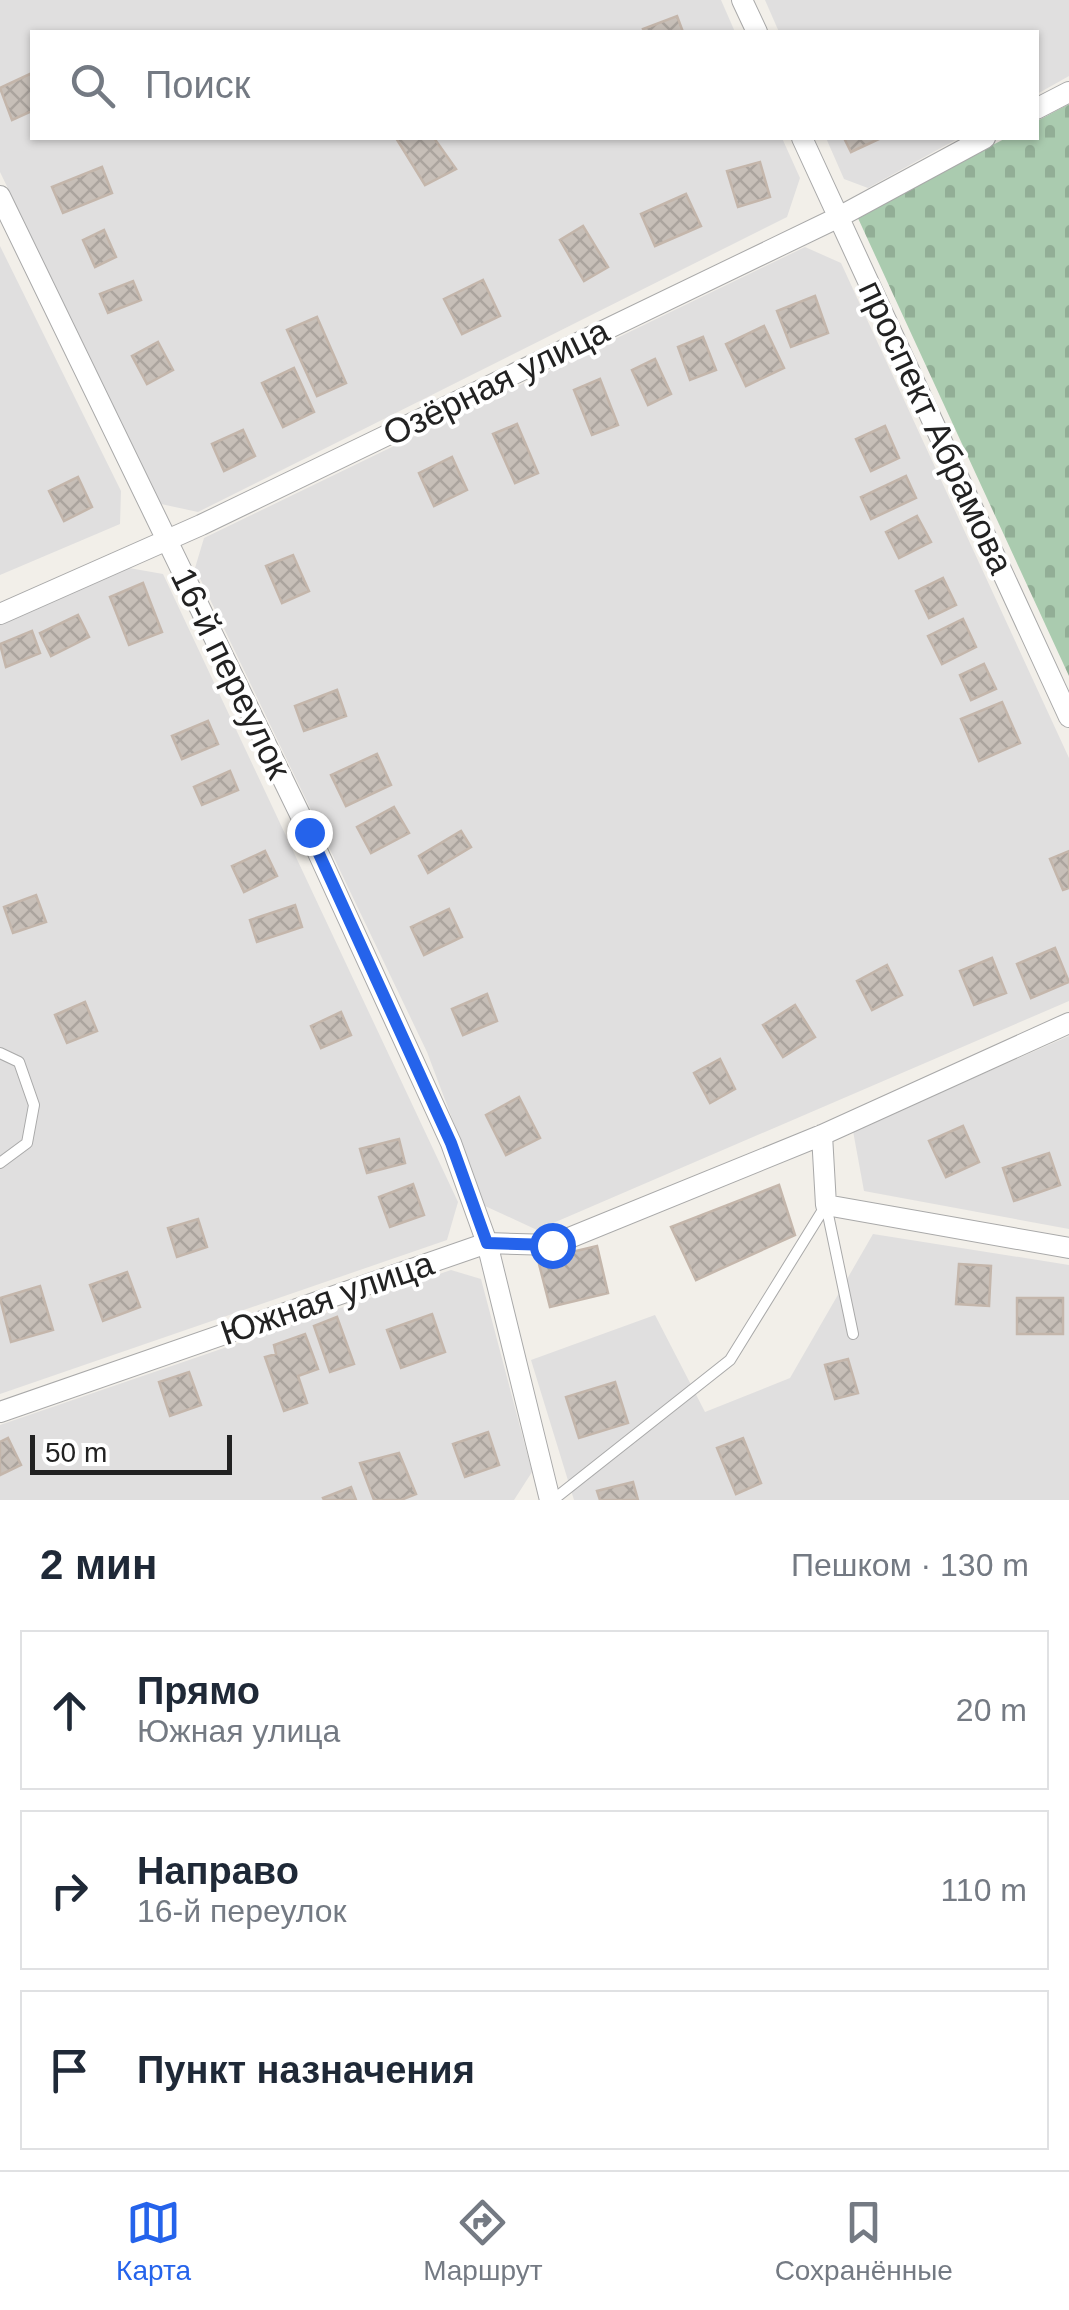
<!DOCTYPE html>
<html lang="ru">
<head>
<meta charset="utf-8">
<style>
  :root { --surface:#fff; --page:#f2f2f3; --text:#1f2937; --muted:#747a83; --line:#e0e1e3; --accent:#2563eb }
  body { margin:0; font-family:Arial,sans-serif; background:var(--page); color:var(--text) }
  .scale { position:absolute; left:30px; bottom:25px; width:202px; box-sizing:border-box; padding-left:10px; border:5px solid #222; border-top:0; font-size:28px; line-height:35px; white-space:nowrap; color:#222; -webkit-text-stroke:8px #fff; paint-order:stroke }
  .stop { position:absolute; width:30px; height:30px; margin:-22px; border:8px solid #2563eb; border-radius:50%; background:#fff }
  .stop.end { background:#2563eb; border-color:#fff; box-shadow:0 2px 10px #0008 }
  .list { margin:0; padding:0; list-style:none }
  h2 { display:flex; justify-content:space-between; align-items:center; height:130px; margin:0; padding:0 40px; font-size:42px }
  h2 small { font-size:32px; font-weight:400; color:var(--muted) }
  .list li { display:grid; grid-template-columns:65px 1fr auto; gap:30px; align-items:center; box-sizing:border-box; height:160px; margin:0 20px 20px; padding:0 20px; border:2px solid var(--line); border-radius:0px }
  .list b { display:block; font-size:38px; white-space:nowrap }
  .list p { margin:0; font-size:32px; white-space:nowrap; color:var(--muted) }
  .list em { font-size:32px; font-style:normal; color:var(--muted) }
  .icon { flex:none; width:55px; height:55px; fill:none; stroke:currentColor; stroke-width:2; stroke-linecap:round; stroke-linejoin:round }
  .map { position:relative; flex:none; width:1069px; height:1500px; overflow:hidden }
  .search { position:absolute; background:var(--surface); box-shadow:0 2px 8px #0004; left:30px; right:30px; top:30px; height:110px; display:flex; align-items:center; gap:25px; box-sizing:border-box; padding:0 35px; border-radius:0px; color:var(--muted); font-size:38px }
  .sheet { height:670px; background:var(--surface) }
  nav { display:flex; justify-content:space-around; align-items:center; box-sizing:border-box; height:140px; border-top:2px solid var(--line); background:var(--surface); font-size:28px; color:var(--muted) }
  nav a { display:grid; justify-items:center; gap:5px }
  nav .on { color:var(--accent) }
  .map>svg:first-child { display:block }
  .residential { fill:#e0dfdf }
  .cemetery { fill:url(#cemetery-stones) }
  .building { fill:url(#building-cross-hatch); stroke:#c4b6ab; stroke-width:2.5 }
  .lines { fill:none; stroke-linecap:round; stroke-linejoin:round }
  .lane-casing { stroke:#a9a9a9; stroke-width:12 }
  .street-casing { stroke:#a9a9a9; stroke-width:22 }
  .lane { stroke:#fff; stroke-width:10 }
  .street { stroke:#fff; stroke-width:20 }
  .route { stroke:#2563eb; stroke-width:12 }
  .labels { text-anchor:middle; stroke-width:8; stroke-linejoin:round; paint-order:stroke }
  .street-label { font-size:35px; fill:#222; stroke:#fff }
</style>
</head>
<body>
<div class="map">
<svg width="1069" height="1500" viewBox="0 0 1069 1500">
  <defs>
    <pattern id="cemetery-stones" width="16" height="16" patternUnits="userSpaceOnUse" patternTransform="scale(2.5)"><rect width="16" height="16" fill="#aacbaf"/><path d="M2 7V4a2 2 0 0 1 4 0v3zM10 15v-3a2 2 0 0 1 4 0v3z" fill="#92ae96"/></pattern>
    <pattern id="building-cross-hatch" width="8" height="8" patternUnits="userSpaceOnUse" patternTransform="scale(2.5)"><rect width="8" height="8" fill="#c7bfb8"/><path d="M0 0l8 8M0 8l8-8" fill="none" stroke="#aba49e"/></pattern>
  </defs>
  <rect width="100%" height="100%" fill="#f2efe9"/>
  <path class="residential" d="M 0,0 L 721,0 L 735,32 L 32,32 L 32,138 L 782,138 L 800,178 L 787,217 L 198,512 L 161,504 L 0,172 Z
    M 765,0 L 1069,0 L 1069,76 L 1037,94 L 1036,32 L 779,32 Z
    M 826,138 L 959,138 L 868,188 L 844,179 Z
    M 0,246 L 121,491 L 120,524 L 0,575 Z
    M 805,247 L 841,263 L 1069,758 L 1069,1001 L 537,1230 L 485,1206 L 427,1052 L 195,568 L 204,538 Z
    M 129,568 L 163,574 L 458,1202 L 447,1240 L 0,1394 L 0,624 Z
    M 1069,1036 L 1069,1229 L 864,1191 L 853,1131 Z
    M 873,1234 L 1069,1265 L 1069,1500 L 574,1500 L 531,1360 L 655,1315 L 705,1412 L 790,1378 Z
    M 451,1270 L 481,1279 L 532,1472 L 514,1500 L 0,1500 L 0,1425 Z"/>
  <path class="cemetery" d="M 1069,104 L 1069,676 L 857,216 L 1006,138 L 1036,138 L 1037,121 Z"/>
  <path class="building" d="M 677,16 L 683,32 L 644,32 L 643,29 Z
    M 32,73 L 32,111 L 12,120 L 0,88 Z
    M 396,138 L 434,138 L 456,169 L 425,185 Z
    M 844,138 L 881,138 L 851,152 Z
    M 760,162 L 770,197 L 738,207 L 727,171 Z
    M 102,167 L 112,193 L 63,213 L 52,187 Z
    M 686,194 L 701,226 L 655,246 L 641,214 Z
    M 583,226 L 608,267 L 584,281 L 560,240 Z
    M 104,230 L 116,257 L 95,267 L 83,240 Z
    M 483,280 L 500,316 L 462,334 L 444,299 Z
    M 133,281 L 141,300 L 108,313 L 100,294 Z
    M 815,296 L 828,333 L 791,347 L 777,311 Z
    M 317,317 L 346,383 L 317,396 L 287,330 Z
    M 764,326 L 784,368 L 746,386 L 726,344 Z
    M 703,337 L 716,370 L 690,380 L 678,347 Z
    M 158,342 L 173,370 L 147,384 L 132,356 Z
    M 655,359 L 671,394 L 648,405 L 632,370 Z
    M 294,368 L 314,412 L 283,427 L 262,383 Z
    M 600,379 L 618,425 L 592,435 L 574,390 Z
    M 517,424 L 538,473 L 515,483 L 493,434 Z
    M 885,426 L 899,458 L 871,471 L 856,439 Z
    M 243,430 L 255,456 L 224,471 L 212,444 Z
    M 452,457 L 467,490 L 434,506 L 419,473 Z
    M 906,476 L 916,498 L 871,519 L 861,497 Z
    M 78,477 L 92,507 L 64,521 L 49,491 Z
    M 917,516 L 931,542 L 899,558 L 886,532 Z
    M 293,555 L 309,591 L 282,603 L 266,566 Z
    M 943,578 L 956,605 L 929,618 L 916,591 Z
    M 143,583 L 162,632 L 129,645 L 110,597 Z
    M 78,615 L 89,637 L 51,656 L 40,633 Z
    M 963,619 L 976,647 L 942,664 L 928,636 Z
    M 32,631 L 40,653 L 6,667 L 0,644 Z
    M 984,664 L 996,689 L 971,700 L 960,675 Z
    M 337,690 L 346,716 L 304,731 L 295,706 Z
    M 1002,702 L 1020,743 L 979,761 L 961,719 Z
    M 208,721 L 218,744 L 182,759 L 172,736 Z
    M 377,754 L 391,785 L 346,806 L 331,775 Z
    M 230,771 L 238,790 L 202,805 L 194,787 Z
    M 394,807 L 409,833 L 371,853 L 357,827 Z
    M 461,831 L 471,847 L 428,873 L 419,856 Z
    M 265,851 L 277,876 L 244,892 L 232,866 Z
    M 1069,851 L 1069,888 L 1063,890 L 1050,859 Z
    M 36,895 L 46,922 L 13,933 L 4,907 Z
    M 295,905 L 302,927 L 257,942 L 250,920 Z
    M 449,909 L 462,937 L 424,955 L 411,927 Z
    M 1055,948 L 1069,982 L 1031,998 L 1017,964 Z
    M 992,958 L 1006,993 L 974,1005 L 960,971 Z
    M 887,965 L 902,995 L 872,1010 L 857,981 Z
    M 487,994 L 497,1021 L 463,1035 L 452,1009 Z
    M 85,1002 L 97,1031 L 67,1043 L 55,1015 Z
    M 795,1005 L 815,1037 L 783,1057 L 763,1025 Z
    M 341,1012 L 351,1035 L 321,1048 L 311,1026 Z
    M 720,1059 L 735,1089 L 710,1103 L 694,1073 Z
    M 519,1097 L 540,1138 L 506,1155 L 486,1115 Z
    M 963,1126 L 979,1162 L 946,1177 L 929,1141 Z
    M 399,1139 L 405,1163 L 367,1173 L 360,1149 Z
    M 1049,1153 L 1060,1185 L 1014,1201 L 1003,1168 Z
    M 413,1184 L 424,1215 L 390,1227 L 379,1197 Z
    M 779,1185 L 795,1235 L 696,1280 L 671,1227 Z
    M 198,1219 L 207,1247 L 177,1257 L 168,1228 Z
    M 597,1246 L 608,1293 L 550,1307 L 538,1260 Z
    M 959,1264 L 991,1266 L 989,1306 L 956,1304 Z
    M 127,1272 L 140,1307 L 103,1321 L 90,1285 Z
    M 40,1286 L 53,1330 L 11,1342 L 0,1298 Z
    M 1017,1298 L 1063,1298 L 1063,1334 L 1017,1334 Z
    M 432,1314 L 445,1352 L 401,1368 L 387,1330 Z
    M 337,1317 L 354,1364 L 330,1372 L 314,1326 Z
    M 305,1334 L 318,1369 L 298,1376 L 307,1403 L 284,1411 L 265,1357 L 276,1354 L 274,1345 Z
    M 848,1359 L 858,1393 L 835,1399 L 825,1365 Z
    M 189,1372 L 201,1405 L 170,1416 L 159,1382 Z
    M 615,1382 L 628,1423 L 579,1438 L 566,1397 Z
    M 488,1432 L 499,1465 L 465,1477 L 453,1444 Z
    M 8,1438 L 21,1465 L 0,1475 L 0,1442 Z
    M 743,1438 L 761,1483 L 736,1494 L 717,1448 Z
    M 399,1453 L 416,1494 L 401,1500 L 374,1500 L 360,1463 Z
    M 633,1482 L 638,1500 L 600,1500 L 597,1491 Z
    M 351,1487 L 356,1500 L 324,1500 L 323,1498 Z"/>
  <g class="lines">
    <g class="lane-casing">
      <path id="lane" d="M 0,1053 L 19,1062 L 34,1105 L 27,1143 L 0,1163
        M 553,1500 L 730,1360 L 826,1205 L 853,1334"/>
    </g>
    <g class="street-casing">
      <path id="street" d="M 742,0 L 757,32
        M 1036,109 L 1069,92
        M 802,138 L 1069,717
        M 0,196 L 309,833 L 451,1143 L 487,1243 L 550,1500
        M 0,614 L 201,525 L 837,218 L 985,138
        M 822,1135 L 826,1205 L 1069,1248
        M 0,1412 L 487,1243 L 552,1245 L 822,1135 L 1069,1023"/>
    </g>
    <use href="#lane" class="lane"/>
    <use href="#street" class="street"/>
  </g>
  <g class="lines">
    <path class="route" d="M 309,832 L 451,1143 L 487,1243 L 552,1245"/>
  </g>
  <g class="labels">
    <g class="street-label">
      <text transform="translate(496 382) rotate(-26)" y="12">Озёрная улица</text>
      <text transform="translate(936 427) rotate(65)" y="12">проспект Абрамова</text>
      <text transform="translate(231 673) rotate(64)" y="12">16-й переулок</text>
      <text transform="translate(327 1298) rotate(-19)" y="12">Южная улица</text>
    </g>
  </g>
</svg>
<div class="scale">50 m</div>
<div class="stop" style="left:552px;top:1245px"></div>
<div class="stop end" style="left:309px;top:832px"></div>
<div class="search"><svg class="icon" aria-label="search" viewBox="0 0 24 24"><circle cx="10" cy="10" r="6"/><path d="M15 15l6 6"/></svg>Поиск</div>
</div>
<section class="sheet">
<h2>2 мин<small>Пешком · 130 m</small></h2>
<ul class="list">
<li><svg class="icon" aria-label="ahead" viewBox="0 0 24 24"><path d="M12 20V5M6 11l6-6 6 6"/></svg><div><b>Прямо</b><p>Южная улица</p></div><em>20 m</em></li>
<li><svg class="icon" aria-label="right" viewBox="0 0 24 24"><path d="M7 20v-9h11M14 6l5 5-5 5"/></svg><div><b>Направо</b><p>16-й переулок</p></div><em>110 m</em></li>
<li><svg class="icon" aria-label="arrive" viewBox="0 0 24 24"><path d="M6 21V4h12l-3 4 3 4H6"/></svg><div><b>Пункт назначения</b></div></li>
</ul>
</section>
<nav>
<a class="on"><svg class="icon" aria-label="map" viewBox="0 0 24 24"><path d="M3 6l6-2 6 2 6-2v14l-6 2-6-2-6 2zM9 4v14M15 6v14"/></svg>Карта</a>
<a><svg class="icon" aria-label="directions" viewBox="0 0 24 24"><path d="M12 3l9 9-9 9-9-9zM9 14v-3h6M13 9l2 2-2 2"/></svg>Маршрут</a>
<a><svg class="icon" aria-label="saved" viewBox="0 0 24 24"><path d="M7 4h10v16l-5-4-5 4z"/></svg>Сохранённые</a>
</nav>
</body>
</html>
